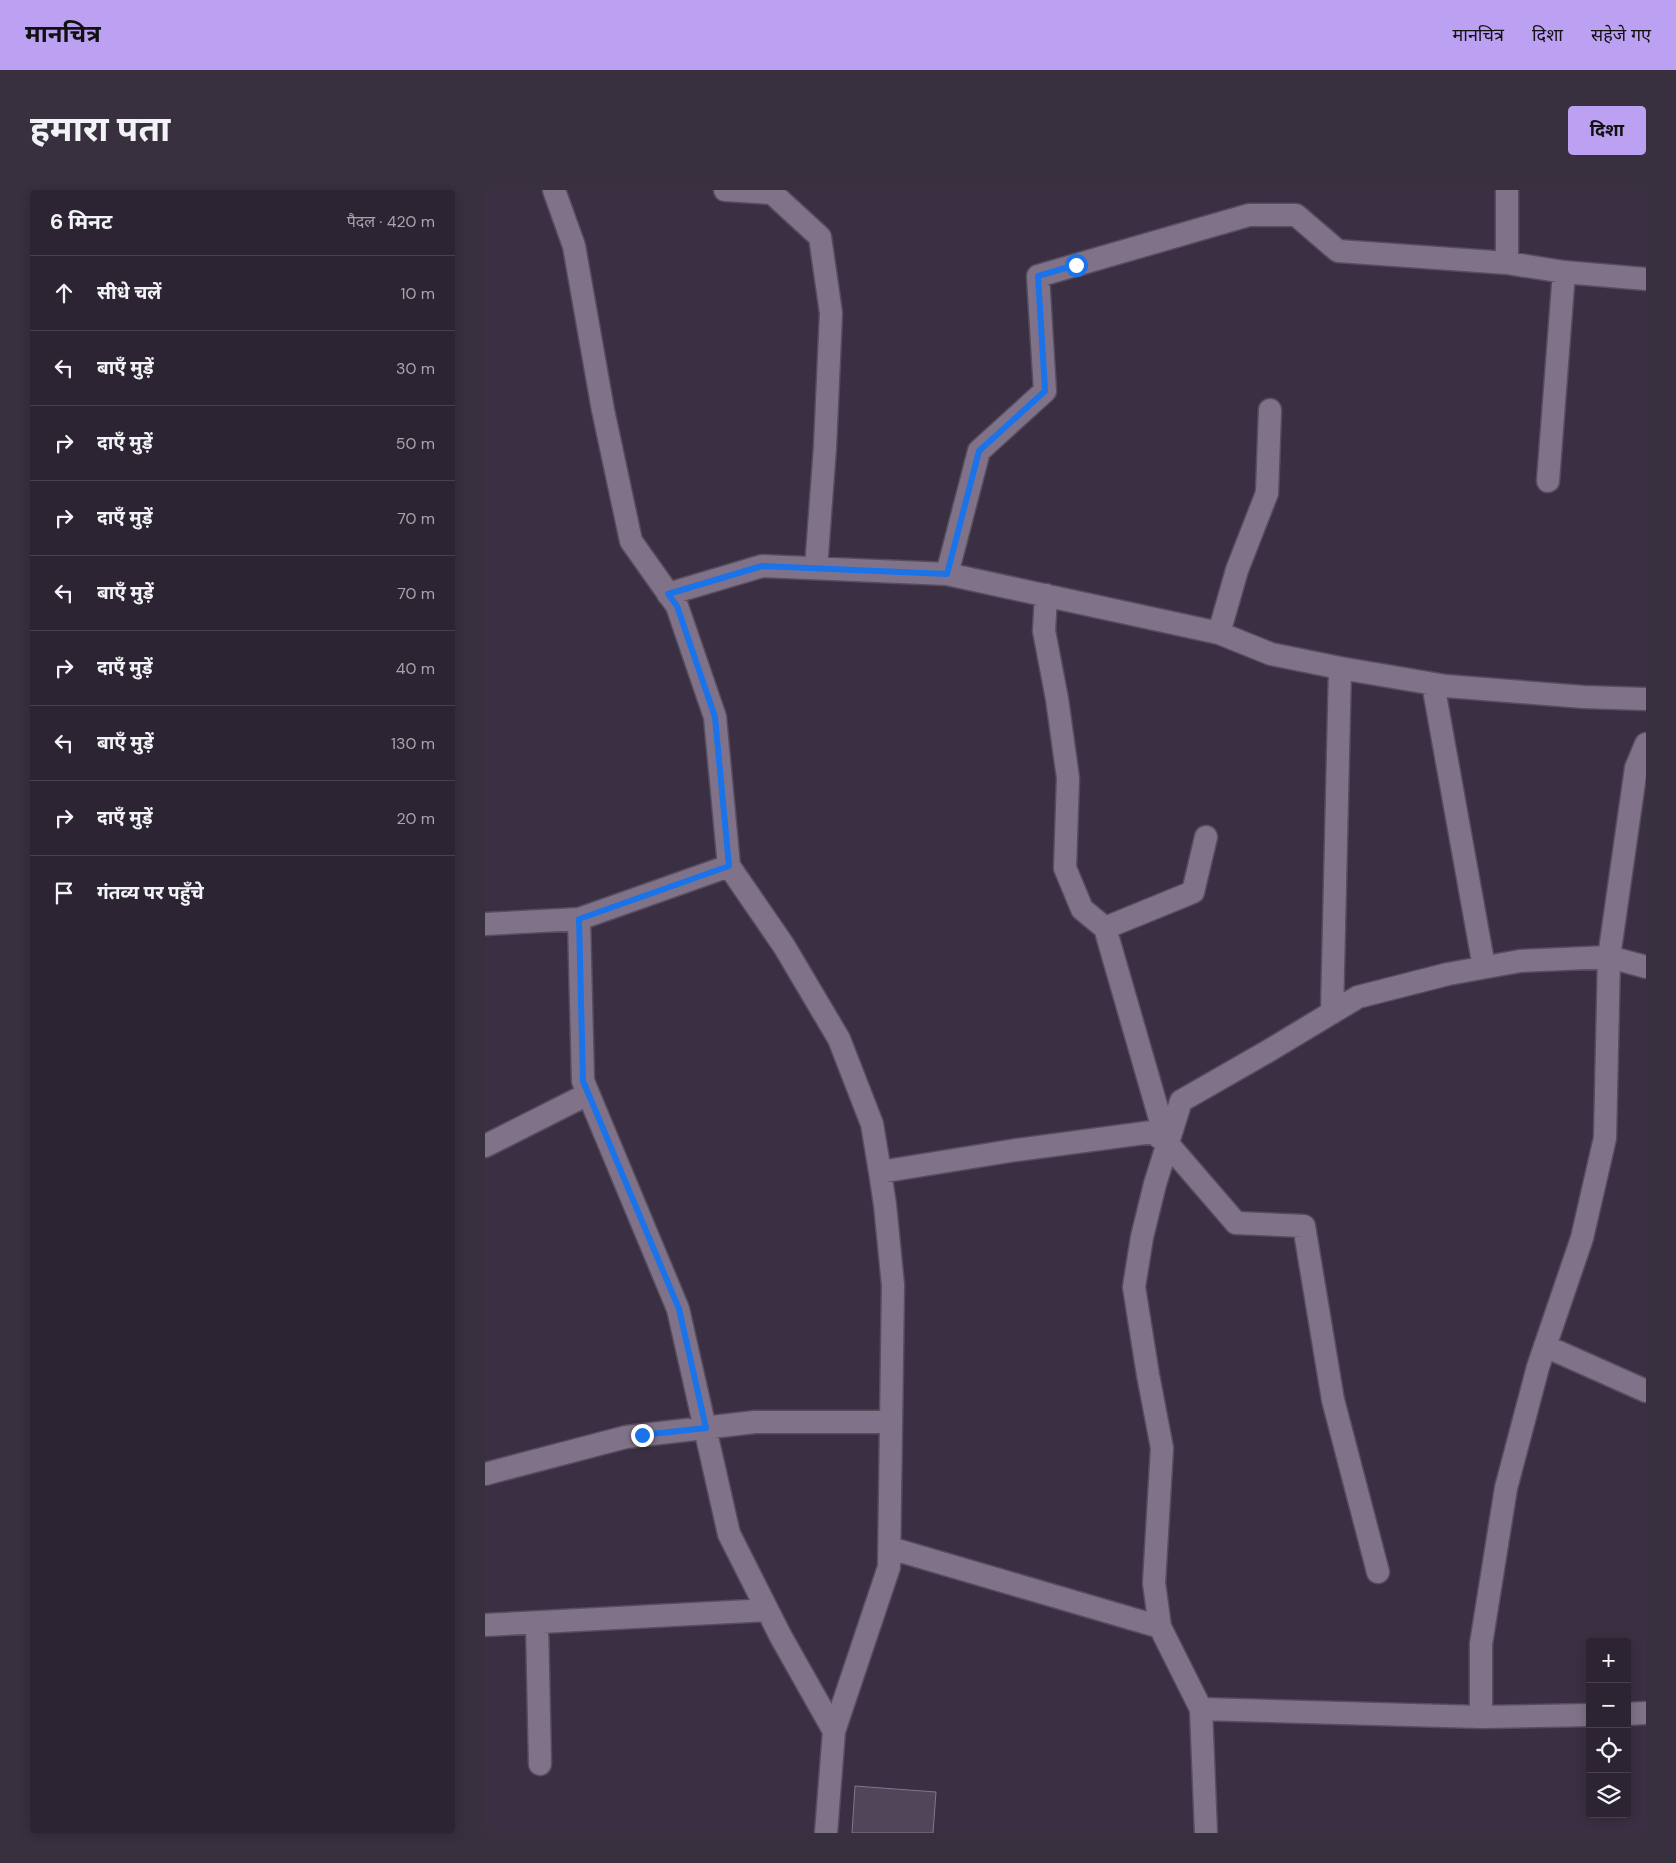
<!DOCTYPE html>
<html lang="hi">
<head>
<meta charset="utf-8">
<style>
  :root { --surface:#2c2432; --page:#38303e; --text:#f1f3f6; --muted:#a6a4ac; --line:#48414d; --accent:#bca0f2 }
  body { margin:0; font-family:"DM Sans","Noto Sans Devanagari",sans-serif; background:var(--page); color:var(--text) }
  .controls { position:absolute; right:15px; bottom:15px; display:grid; overflow:hidden; border-radius:5px; box-shadow:0 2px 12px #0003 }
  .controls button { width:45px; height:45px; display:grid; place-items:center; padding:0; border:0; border-bottom:1px solid var(--line); background:var(--surface); color:var(--text); font:25px sans-serif }
  .stop { position:absolute; width:15px; height:15px; margin:-11px; border:4px solid #1a73e8; border-radius:50%; background:#fff }
  .stop.end { background:#1a73e8; border-color:#fff; box-shadow:0 1px 5px #0008 }
  .list { margin:0; padding:0; list-style:none }
  h2 { display:flex; justify-content:space-between; align-items:center; height:65px; margin:0; padding:0 20px; font-size:21px }
  h2 small { font-size:16px; font-weight:400; color:var(--muted) }
  .list li { display:grid; grid-template-columns:32px 1fr auto; gap:15px; align-items:center; box-sizing:border-box; height:75px; padding:0 20px; border-top:1px solid var(--line) }
  .list b { display:block; font-size:19px; white-space:nowrap }
  .list em { font-size:16px; font-style:normal; color:var(--muted) }
  .icon { flex:none; width:28px; height:28px; fill:none; stroke:currentColor; stroke-width:2; stroke-linecap:round; stroke-linejoin:round }
  .map { position:relative; flex:none; width:1161px; height:1643px; overflow:hidden; border-radius:5px }
  header { display:flex; align-items:center; gap:30px; box-sizing:border-box; height:70px; padding:0 25px; background:var(--accent); color:#111 }
  header strong { font-size:24px }
  nav { display:flex; gap:28px; margin-inline-start:auto; font-size:18px }
  .intro { display:flex; align-items:center; justify-content:space-between; box-sizing:border-box; height:120px; padding:0 30px }
  h1 { margin:0; font-size:35px }
  .button { padding:12px 22px; border-radius:5px; background:var(--accent); color:#111; font-size:18px; font-weight:700 }
  main { display:flex; gap:30px; padding:0 30px }
  aside { flex:1; background:var(--surface); border-radius:5px; box-shadow:0 2px 12px #0003 }
  .map>svg:first-child { display:block }
  .building { fill:#504559; stroke:#83768d }
  .lines { fill:none; stroke-linecap:round; stroke-linejoin:round }
  .street-casing { stroke:#564d5d; stroke-width:25 }
  .street { stroke:#807389; stroke-width:22 }
  .route { stroke:#1a73e8; stroke-width:6 }
</style>
</head>
<body>
<header>
<strong>मानचित्र</strong>
<nav><a>मानचित्र</a><a>दिशा</a><a>सहेजे गए</a></nav>
</header>
<div class="intro"><h1>हमारा पता</h1><a class="button">दिशा</a></div>
<main>
<aside>
<h2>6 मिनट<small>पैदल · 420 m</small></h2>
<ul class="list">
<li><svg class="icon" aria-label="ahead" viewBox="0 0 24 24"><path d="M12 20V5M6 11l6-6 6 6"/></svg><div><b>सीधे चलें</b></div><em>10 m</em></li>
<li><svg class="icon" aria-label="left" viewBox="0 0 24 24"><path d="M17 20v-9H6M10 6l-5 5 5 5"/></svg><div><b>बाएँ मुड़ें</b></div><em>30 m</em></li>
<li><svg class="icon" aria-label="right" viewBox="0 0 24 24"><path d="M7 20v-9h11M14 6l5 5-5 5"/></svg><div><b>दाएँ मुड़ें</b></div><em>50 m</em></li>
<li><svg class="icon" aria-label="right" viewBox="0 0 24 24"><path d="M7 20v-9h11M14 6l5 5-5 5"/></svg><div><b>दाएँ मुड़ें</b></div><em>70 m</em></li>
<li><svg class="icon" aria-label="left" viewBox="0 0 24 24"><path d="M17 20v-9H6M10 6l-5 5 5 5"/></svg><div><b>बाएँ मुड़ें</b></div><em>70 m</em></li>
<li><svg class="icon" aria-label="right" viewBox="0 0 24 24"><path d="M7 20v-9h11M14 6l5 5-5 5"/></svg><div><b>दाएँ मुड़ें</b></div><em>40 m</em></li>
<li><svg class="icon" aria-label="left" viewBox="0 0 24 24"><path d="M17 20v-9H6M10 6l-5 5 5 5"/></svg><div><b>बाएँ मुड़ें</b></div><em>130 m</em></li>
<li><svg class="icon" aria-label="right" viewBox="0 0 24 24"><path d="M7 20v-9h11M14 6l5 5-5 5"/></svg><div><b>दाएँ मुड़ें</b></div><em>20 m</em></li>
<li><svg class="icon" aria-label="arrive" viewBox="0 0 24 24"><path d="M6 21V4h12l-3 4 3 4H6"/></svg><div><b>गंतव्य पर पहुँचे</b></div></li>
</ul>
</aside>
<div class="map">
<svg width="1161" height="1643" viewBox="0 0 1161 1643">
  <rect width="100%" height="100%" fill="#3b3043"/>
  <path class="building" d="M 370,1596 L 451,1602 L 448,1643 L 367,1643 Z"/>
  <g class="lines">
    <g class="street-casing">
      <path id="street" d="M 69,0 L 89,56 L 118,220 L 146,351 L 192,416 L 230,527 L 244,676 L 299,756 L 354,849 L 387,934 L 395,982 L 400,1015 L 408,1095 L 404,1377 L 349,1541 L 341,1643
        M 240,0 L 287,3 L 335,47 L 346,123 L 340,257 L 331,378
        M 1022,0 L 1022,73 L 1079,82 L 1161,89
        M 785,220 L 782,303 L 752,380 L 734,443 L 786,464 L 855,478 L 961,496 L 1099,507 L 1161,509
        M 1063,291 L 1079,82
        M 462,384 L 494,261 L 560,201 L 553,86 L 764,25 L 811,25 L 853,61 L 1022,73
        M 183,404 L 277,376 L 462,384 L 734,443
        M 561,405 L 559,441 L 572,509 L 583,588 L 580,678 L 597,719 L 620,738
        M 948,494 L 999,777
        M 94,729 L 98,891 L 193,1119 L 244,1344 L 296,1447 L 349,1541
        M 0,734 L 94,729 L 244,676
        M 847,823 L 855,478
        M 682,953 L 620,738 L 708,702 L 721,647
        M 0,956 L 103,904
        M 395,982 L 531,960 L 667,942 L 682,953 L 751,1033 L 819,1036 L 848,1210 L 893,1382
        M 1060,1156 L 1161,1201
        M 0,1284 L 141,1247 L 270,1232 L 406,1232
        M 405,1358 L 675,1437
        M 52,1433 L 55,1574
        M 0,1435 L 282,1420
        M 716,1519 L 996,1527 L 1105,1525
        M 1142,1524 L 1161,1523
        M 996,1527 L 996,1454 L 1021,1298 L 1053,1177 L 1097,1048 L 1120,948 L 1124,767 L 1151,578 L 1161,554
        M 721,1643 L 716,1519 L 675,1437 L 669,1393 L 677,1258 L 663,1185 L 649,1097 L 657,1047 L 670,994 L 696,911 L 785,860 L 873,807 L 963,784 L 1035,771 L 1124,767 L 1161,777"/>
    </g>
    <use href="#street" class="street"/>
  </g>
  <g class="lines">
    <path class="route" d="M 157,1245 L 221,1238 L 194,1119 L 98,891 L 94,729 L 244,676 L 230,527 L 192,416 L 183,404 L 277,376 L 462,384 L 494,261 L 560,201 L 553,86 L 591,75"/>
  </g>
</svg>
<div class="controls">
<button>+</button>
<button>−</button>
<button><svg class="icon" aria-label="locate" viewBox="0 0 24 24"><circle cx="12" cy="12" r="6"/><path d="M12 2v4M12 18v4M2 12h4M18 12h4"/></svg></button>
<button><svg class="icon" aria-label="layers" viewBox="0 0 24 24"><path d="M12 4l9 5-9 5-9-5zM3 14l9 5 9-5"/></svg></button>
</div>
<div class="stop" style="left:591px;top:75px"></div>
<div class="stop end" style="left:157px;top:1245px"></div>
</div>
</main>
</body>
</html>
